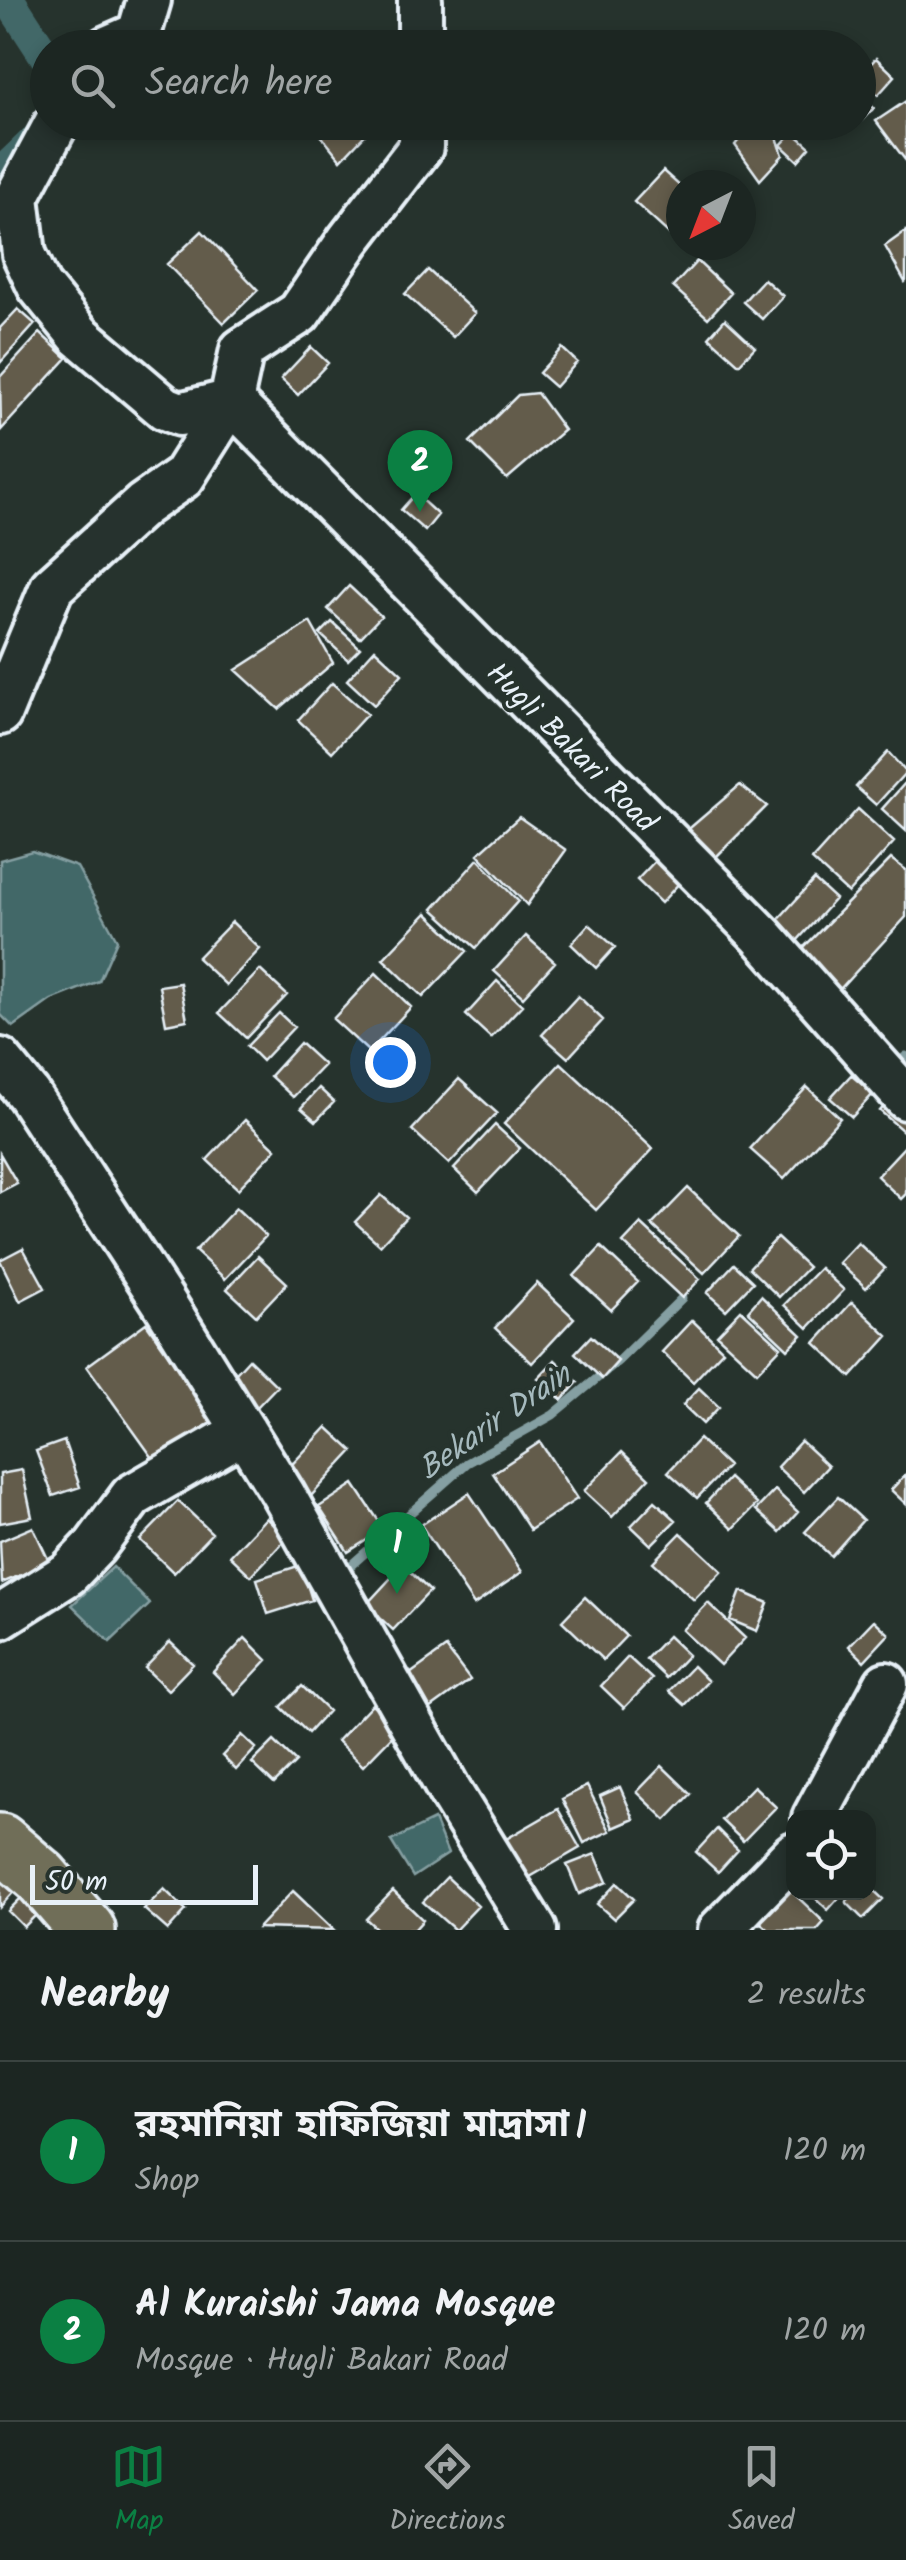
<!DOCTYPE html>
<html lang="en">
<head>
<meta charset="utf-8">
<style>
  :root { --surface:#1c2622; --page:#29322f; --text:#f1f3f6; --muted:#a0a5a5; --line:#3a4340; --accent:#0b8043 }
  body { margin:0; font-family:Kalam,"Noto Sans Bengali",sans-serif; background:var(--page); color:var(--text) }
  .controls { position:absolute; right:30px; bottom:30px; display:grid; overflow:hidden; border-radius:20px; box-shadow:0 5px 15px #0003 }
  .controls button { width:90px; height:90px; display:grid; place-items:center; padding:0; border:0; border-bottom:2px solid var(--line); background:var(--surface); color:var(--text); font:50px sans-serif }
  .compass { position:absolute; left:666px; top:170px; width:90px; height:90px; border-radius:50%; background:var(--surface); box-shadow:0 5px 15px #0003; rotate:222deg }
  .scale { position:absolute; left:30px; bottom:25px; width:228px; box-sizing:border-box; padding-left:10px; border:5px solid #e8f1f8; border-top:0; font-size:28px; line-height:35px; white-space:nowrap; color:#e8f1f8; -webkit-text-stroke:8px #26332d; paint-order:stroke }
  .you { position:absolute; left:390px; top:1062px; width:35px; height:35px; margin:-25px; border:8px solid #fff; border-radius:50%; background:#1a73e8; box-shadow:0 0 0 15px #1a73e833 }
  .badge { display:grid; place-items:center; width:65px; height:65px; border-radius:50%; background:var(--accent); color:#fff; font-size:32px; font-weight:700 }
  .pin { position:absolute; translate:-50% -82px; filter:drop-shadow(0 2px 5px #0008) }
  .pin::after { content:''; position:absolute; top:52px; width:35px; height:30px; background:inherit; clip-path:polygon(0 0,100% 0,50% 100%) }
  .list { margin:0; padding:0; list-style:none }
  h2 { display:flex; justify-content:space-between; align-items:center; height:130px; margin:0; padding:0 40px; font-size:42px }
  h2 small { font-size:32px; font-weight:400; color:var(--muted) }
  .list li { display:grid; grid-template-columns:65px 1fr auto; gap:30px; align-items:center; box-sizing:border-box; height:180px; padding:0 40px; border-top:2px solid var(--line) }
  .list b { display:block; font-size:38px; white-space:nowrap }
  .list p { margin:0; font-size:32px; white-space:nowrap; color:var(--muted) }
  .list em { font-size:32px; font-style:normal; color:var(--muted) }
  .icon { flex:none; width:55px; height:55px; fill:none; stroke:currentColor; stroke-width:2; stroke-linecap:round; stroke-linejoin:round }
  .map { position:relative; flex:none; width:906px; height:1930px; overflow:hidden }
  .search { position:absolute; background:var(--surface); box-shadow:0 5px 15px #0003; left:30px; right:30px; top:30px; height:110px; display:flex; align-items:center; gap:25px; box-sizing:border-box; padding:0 35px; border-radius:55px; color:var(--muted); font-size:38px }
  .sheet { height:490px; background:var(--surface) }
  nav { display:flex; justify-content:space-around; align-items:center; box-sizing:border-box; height:140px; border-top:2px solid var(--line); background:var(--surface); font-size:28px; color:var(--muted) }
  nav a { display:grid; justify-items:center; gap:5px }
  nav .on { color:var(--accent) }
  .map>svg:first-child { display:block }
  .water { fill:#436868; stroke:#859fa2; stroke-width:2.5 }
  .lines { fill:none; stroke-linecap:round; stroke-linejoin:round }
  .stream { stroke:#859fa2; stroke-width:9 }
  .canal { stroke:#436868; stroke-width:32 }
  .building { fill:#635c4c; stroke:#e8f1f8; stroke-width:2.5 }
  .minor-casing { stroke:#e8f1f8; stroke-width:50 }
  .major-casing { stroke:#e8f1f8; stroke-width:62 }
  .minor { stroke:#26332d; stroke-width:42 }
  .major { stroke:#706e59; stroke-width:55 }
  .labels { text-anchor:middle; stroke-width:8; stroke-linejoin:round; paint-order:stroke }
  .street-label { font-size:30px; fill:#e8f1f8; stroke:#26332d }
  .water-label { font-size:32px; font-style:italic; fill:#a6babe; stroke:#26332d }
</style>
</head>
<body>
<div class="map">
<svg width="906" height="1930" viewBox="0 0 906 1930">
  <rect width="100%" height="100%" fill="#26332d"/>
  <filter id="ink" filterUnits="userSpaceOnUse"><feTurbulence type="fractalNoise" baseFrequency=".01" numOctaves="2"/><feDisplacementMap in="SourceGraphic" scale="20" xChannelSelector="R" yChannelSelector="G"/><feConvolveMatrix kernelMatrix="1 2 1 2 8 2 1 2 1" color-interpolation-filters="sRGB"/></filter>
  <g filter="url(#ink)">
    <path class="water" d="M 32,851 L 77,867 L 117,940 L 99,981 L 51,1000 L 13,1027 L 0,1014 L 0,860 Z
      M 113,1567 L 150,1604 L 110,1642 L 72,1605 Z
      M 434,1820 L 448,1854 L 413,1877 L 391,1841 Z"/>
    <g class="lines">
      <path class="stream" d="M 893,1068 L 906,1056
        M 341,1574 L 467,1463 L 553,1415 L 618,1361 L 682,1298"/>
      <path class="canal" d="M 9,0 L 48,60
        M 0,174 L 43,133"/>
    </g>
    <path class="building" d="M 876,58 L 895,76 L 878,95 L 859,77 Z
      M 858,94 L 874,108 L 858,124 L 856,122 Z
      M 906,101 L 906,161 L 876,121 Z
      M 310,122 L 377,122 L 341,160 Z
      M 753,122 L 772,122 L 783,155 L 760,180 L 735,145 Z
      M 793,132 L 810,147 L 798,161 L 781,145 Z
      M 663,171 L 681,187 L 681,238 L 678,242 L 634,202 Z
      M 202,231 L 258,290 L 224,323 L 167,264 Z
      M 906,231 L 906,281 L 905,282 L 885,246 Z
      M 697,261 L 731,293 L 708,318 L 673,287 Z
      M 428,270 L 475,313 L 453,337 L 405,294 Z
      M 764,279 L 783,296 L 762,319 L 743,302 Z
      M 18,309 L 35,324 L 0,363 L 0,328 Z
      M 725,319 L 755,347 L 739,364 L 709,337 Z
      M 40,333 L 67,358 L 1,430 L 0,377 Z
      M 311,347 L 328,363 L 298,395 L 281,379 Z
      M 562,348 L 577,362 L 555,387 L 539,373 Z
      M 537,393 L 564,430 L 507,479 L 470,442 L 518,395 Z
      M 415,494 L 438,515 L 425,531 L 401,510 Z
      M 349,586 L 381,616 L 360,638 L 328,609 Z
      M 310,622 L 333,663 L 279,709 L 236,670 Z
      M 332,622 L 360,648 L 348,660 L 320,634 Z
      M 375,649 L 402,674 L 374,705 L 347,680 Z
      M 332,683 L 367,714 L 332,752 L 298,720 Z
      M 888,752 L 906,772 L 876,805 L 856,787 Z
      M 906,782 L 906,831 L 882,809 Z
      M 740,785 L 767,806 L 702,871 L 677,839 Z
      M 858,809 L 894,842 L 848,893 L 812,860 Z
      M 519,817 L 566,850 L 527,905 L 478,854 Z
      M 478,859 L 518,901 L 476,948 L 433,909 Z
      M 657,859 L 681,881 L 661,903 L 637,880 Z
      M 891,859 L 906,870 L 906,917 L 829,1001 L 794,957 Z
      M 814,880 L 835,899 L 796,942 L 775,923 Z
      M 427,913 L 467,951 L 423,997 L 383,959 Z
      M 232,922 L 260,949 L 226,985 L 197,958 Z
      M 589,924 L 615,947 L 596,968 L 571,944 Z
      M 526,936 L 555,962 L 523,997 L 494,971 Z
      M 260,970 L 287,995 L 246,1038 L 219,1013 Z
      M 376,973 L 411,1007 L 369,1052 L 333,1019 Z
      M 497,981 L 522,1005 L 491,1038 L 466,1015 Z
      M 180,983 L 187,1020 L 166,1024 L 159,986 Z
      M 578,996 L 603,1020 L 568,1058 L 542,1035 Z
      M 279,1013 L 294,1027 L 262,1061 L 247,1046 Z
      M 300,1043 L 324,1065 L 293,1097 L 270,1076 Z
      M 561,1063 L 653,1149 L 596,1210 L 504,1124 Z
      M 851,1075 L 873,1094 L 852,1117 L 830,1098 Z
      M 459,1079 L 497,1113 L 449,1164 L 412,1130 Z
      M 807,1087 L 840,1118 L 784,1179 L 750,1149 Z
      M 319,1088 L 334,1102 L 316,1121 L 301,1108 Z
      M 893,1096 L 906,1108 L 904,1132 L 880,1111 Z
      M 245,1120 L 276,1149 L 238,1189 L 207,1160 Z
      M 495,1125 L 520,1148 L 478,1192 L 454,1169 Z
      M 906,1145 L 906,1194 L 901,1199 L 877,1176 Z
      M 0,1154 L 17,1183 L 0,1192 Z
      M 688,1188 L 739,1236 L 704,1273 L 652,1225 Z
      M 381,1195 L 406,1217 L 380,1245 L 355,1222 Z
      M 236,1208 L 266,1236 L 225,1279 L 195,1251 Z
      M 641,1224 L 700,1279 L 682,1298 L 623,1243 Z
      M 777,1238 L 808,1267 L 779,1297 L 749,1268 Z
      M 858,1243 L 885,1268 L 866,1288 L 839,1263 Z
      M 601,1247 L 638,1282 L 611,1310 L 574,1276 Z
      M 23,1248 L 45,1288 L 20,1301 L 0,1260 Z
      M 258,1256 L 287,1283 L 256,1316 L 227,1289 Z
      M 734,1264 L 753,1282 L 726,1310 L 707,1293 Z
      M 820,1268 L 844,1290 L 808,1328 L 784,1305 Z
      M 537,1283 L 574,1318 L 532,1363 L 495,1328 Z
      M 761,1296 L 802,1335 L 788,1349 L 748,1311 Z
      M 852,1302 L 888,1336 L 851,1377 L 815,1343 Z
      M 741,1310 L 781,1347 L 757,1372 L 717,1335 Z
      M 692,1320 L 723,1350 L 693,1382 L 662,1352 Z
      M 146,1323 L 219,1426 L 160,1468 L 87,1366 Z
      M 591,1336 L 618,1361 L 602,1379 L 575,1353 Z
      M 249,1359 L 277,1386 L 255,1409 L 227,1383 Z
      M 555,1360 L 578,1382 L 562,1400 L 538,1378 Z
      M 699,1388 L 719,1407 L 703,1424 L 683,1405 Z
      M 327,1427 L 353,1451 L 310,1497 L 284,1473 Z
      M 699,1439 L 728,1466 L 697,1498 L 668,1472 Z
      M 64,1441 L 80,1487 L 53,1496 L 36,1451 Z
      M 801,1441 L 828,1466 L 804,1492 L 777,1467 Z
      M 540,1442 L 577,1499 L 530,1530 L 493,1473 Z
      M 622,1452 L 649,1478 L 612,1517 L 584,1491 Z
      M 22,1470 L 32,1517 L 0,1523 L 0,1474 Z
      M 906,1474 L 906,1504 L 891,1490 Z
      M 729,1478 L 757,1504 L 733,1529 L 706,1503 Z
      M 354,1484 L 384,1529 L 348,1552 L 319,1507 Z
      M 775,1490 L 798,1512 L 780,1532 L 756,1510 Z
      M 469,1493 L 522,1572 L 474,1605 L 421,1525 Z
      M 838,1497 L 863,1520 L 831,1556 L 805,1532 Z
      M 178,1501 L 212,1533 L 174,1573 L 140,1540 Z
      M 655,1501 L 676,1520 L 651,1545 L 631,1526 Z
      M 266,1518 L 287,1538 L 251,1576 L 230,1556 Z
      M 33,1527 L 50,1563 L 2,1583 L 0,1541 Z
      M 681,1533 L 722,1571 L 694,1600 L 653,1562 Z
      M 301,1565 L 312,1600 L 268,1614 L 257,1579 Z
      M 403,1565 L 430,1591 L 393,1630 L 366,1605 Z
      M 741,1591 L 768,1603 L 757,1631 L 730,1620 Z
      M 585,1597 L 626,1636 L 603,1660 L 562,1621 Z
      M 708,1603 L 745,1638 L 720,1665 L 682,1630 Z
      M 874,1620 L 889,1634 L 864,1661 L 849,1646 Z
      M 668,1636 L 688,1655 L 666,1678 L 646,1659 Z
      M 245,1638 L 267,1660 L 235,1694 L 213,1672 Z
      M 170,1642 L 193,1664 L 168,1690 L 145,1668 Z
      M 446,1648 L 470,1680 L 427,1711 L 403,1679 Z
      M 628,1657 L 652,1679 L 624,1708 L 601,1686 Z
      M 693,1666 L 708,1681 L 685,1705 L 669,1691 Z
      M 302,1686 L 328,1711 L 308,1733 L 281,1707 Z
      M 372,1704 L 399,1729 L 363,1766 L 337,1741 Z
      M 242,1735 L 256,1748 L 236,1770 L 222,1756 Z
      M 274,1741 L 296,1762 L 274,1784 L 252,1763 Z
      M 662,1766 L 691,1794 L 666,1820 L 637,1792 Z
      M 587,1786 L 610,1831 L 584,1843 L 562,1799 Z
      M 754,1786 L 776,1807 L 743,1841 L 721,1820 Z
      M 620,1787 L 634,1819 L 613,1828 L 600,1796 Z
      M 558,1809 L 580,1848 L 523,1881 L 501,1842 Z
      M 717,1829 L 738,1850 L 718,1872 L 696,1852 Z
      M 595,1854 L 607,1882 L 579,1894 L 567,1865 Z
      M 6,1876 L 18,1887 L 0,1907 L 0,1883 Z
      M 447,1877 L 478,1906 L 455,1930 L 423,1902 Z
      M 617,1883 L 634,1899 L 614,1919 L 597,1904 Z
      M 868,1885 L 883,1899 L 863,1919 L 846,1902 L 855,1892 L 868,1892 Z
      M 787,1887 L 824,1922 L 817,1930 L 769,1930 L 757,1919 Z
      M 164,1889 L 186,1910 L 168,1930 L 144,1909 Z
      M 293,1891 L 334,1930 L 258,1928 Z
      M 393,1891 L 423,1920 L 414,1930 L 378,1930 L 366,1919 Z
      M 809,1892 L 844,1892 L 828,1910 Z
      M 24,1895 L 40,1911 L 24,1927 L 8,1911 Z"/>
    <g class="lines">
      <g class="minor-casing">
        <path id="minor" d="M 420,0 L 420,48
          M 107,48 L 139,34 L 149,0
          M 57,122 L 17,197 L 24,254 L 39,286 L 79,335 L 165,408 L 180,414 L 231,401
          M 231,401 L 761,935 L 906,1098
          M 0,713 L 52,587 L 143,505 L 183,477 L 231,401 L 242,350 L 299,313 L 349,240 L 421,147 L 421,122
          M 0,1060 L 28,1094 L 163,1301 L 283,1494 L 450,1792 L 535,1930
          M 0,1617 L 68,1574 L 95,1546 L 132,1496 L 244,1431
          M 814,1818 L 886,1684
          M 720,1930 L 794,1854"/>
      </g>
      <g class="major-casing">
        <path id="major" d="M 0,1842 L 41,1877 L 87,1930"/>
      </g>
      <use href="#minor" class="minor"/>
      <use href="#major" class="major"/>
    </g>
  </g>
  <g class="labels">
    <g class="street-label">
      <text transform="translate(572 747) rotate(45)" y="10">Hugli Bakari Road</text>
    </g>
    <g class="water-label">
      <text transform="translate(494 1421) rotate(-35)" y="11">Bekarir Drain</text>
    </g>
  </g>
</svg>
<div class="controls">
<button><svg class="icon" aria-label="locate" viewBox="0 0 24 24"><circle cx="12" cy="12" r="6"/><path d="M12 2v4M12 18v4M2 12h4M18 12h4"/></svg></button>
</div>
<svg class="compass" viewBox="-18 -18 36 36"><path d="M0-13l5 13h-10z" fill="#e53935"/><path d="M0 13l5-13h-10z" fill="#a0a5a5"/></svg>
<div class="scale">50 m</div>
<div class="you"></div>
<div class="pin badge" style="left:397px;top:1594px">1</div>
<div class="pin badge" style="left:420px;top:512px">2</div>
<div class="search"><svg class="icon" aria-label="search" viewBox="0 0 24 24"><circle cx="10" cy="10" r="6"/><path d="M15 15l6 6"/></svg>Search here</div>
</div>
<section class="sheet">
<h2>Nearby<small>2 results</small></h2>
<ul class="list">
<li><span class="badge">1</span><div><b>রহমানিয়া হাফিজিয়া মাদ্রাসা।</b><p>Shop</p></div><em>120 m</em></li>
<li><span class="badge">2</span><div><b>Al Kuraishi Jama Mosque</b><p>Mosque · Hugli Bakari Road</p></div><em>120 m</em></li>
</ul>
</section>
<nav>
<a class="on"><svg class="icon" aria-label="map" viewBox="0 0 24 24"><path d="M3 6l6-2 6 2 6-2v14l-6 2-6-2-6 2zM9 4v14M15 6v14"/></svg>Map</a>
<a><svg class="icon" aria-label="directions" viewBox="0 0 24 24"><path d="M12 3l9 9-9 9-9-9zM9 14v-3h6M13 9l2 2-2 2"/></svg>Directions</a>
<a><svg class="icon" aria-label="saved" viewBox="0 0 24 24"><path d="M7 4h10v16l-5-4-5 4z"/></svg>Saved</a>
</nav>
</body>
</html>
